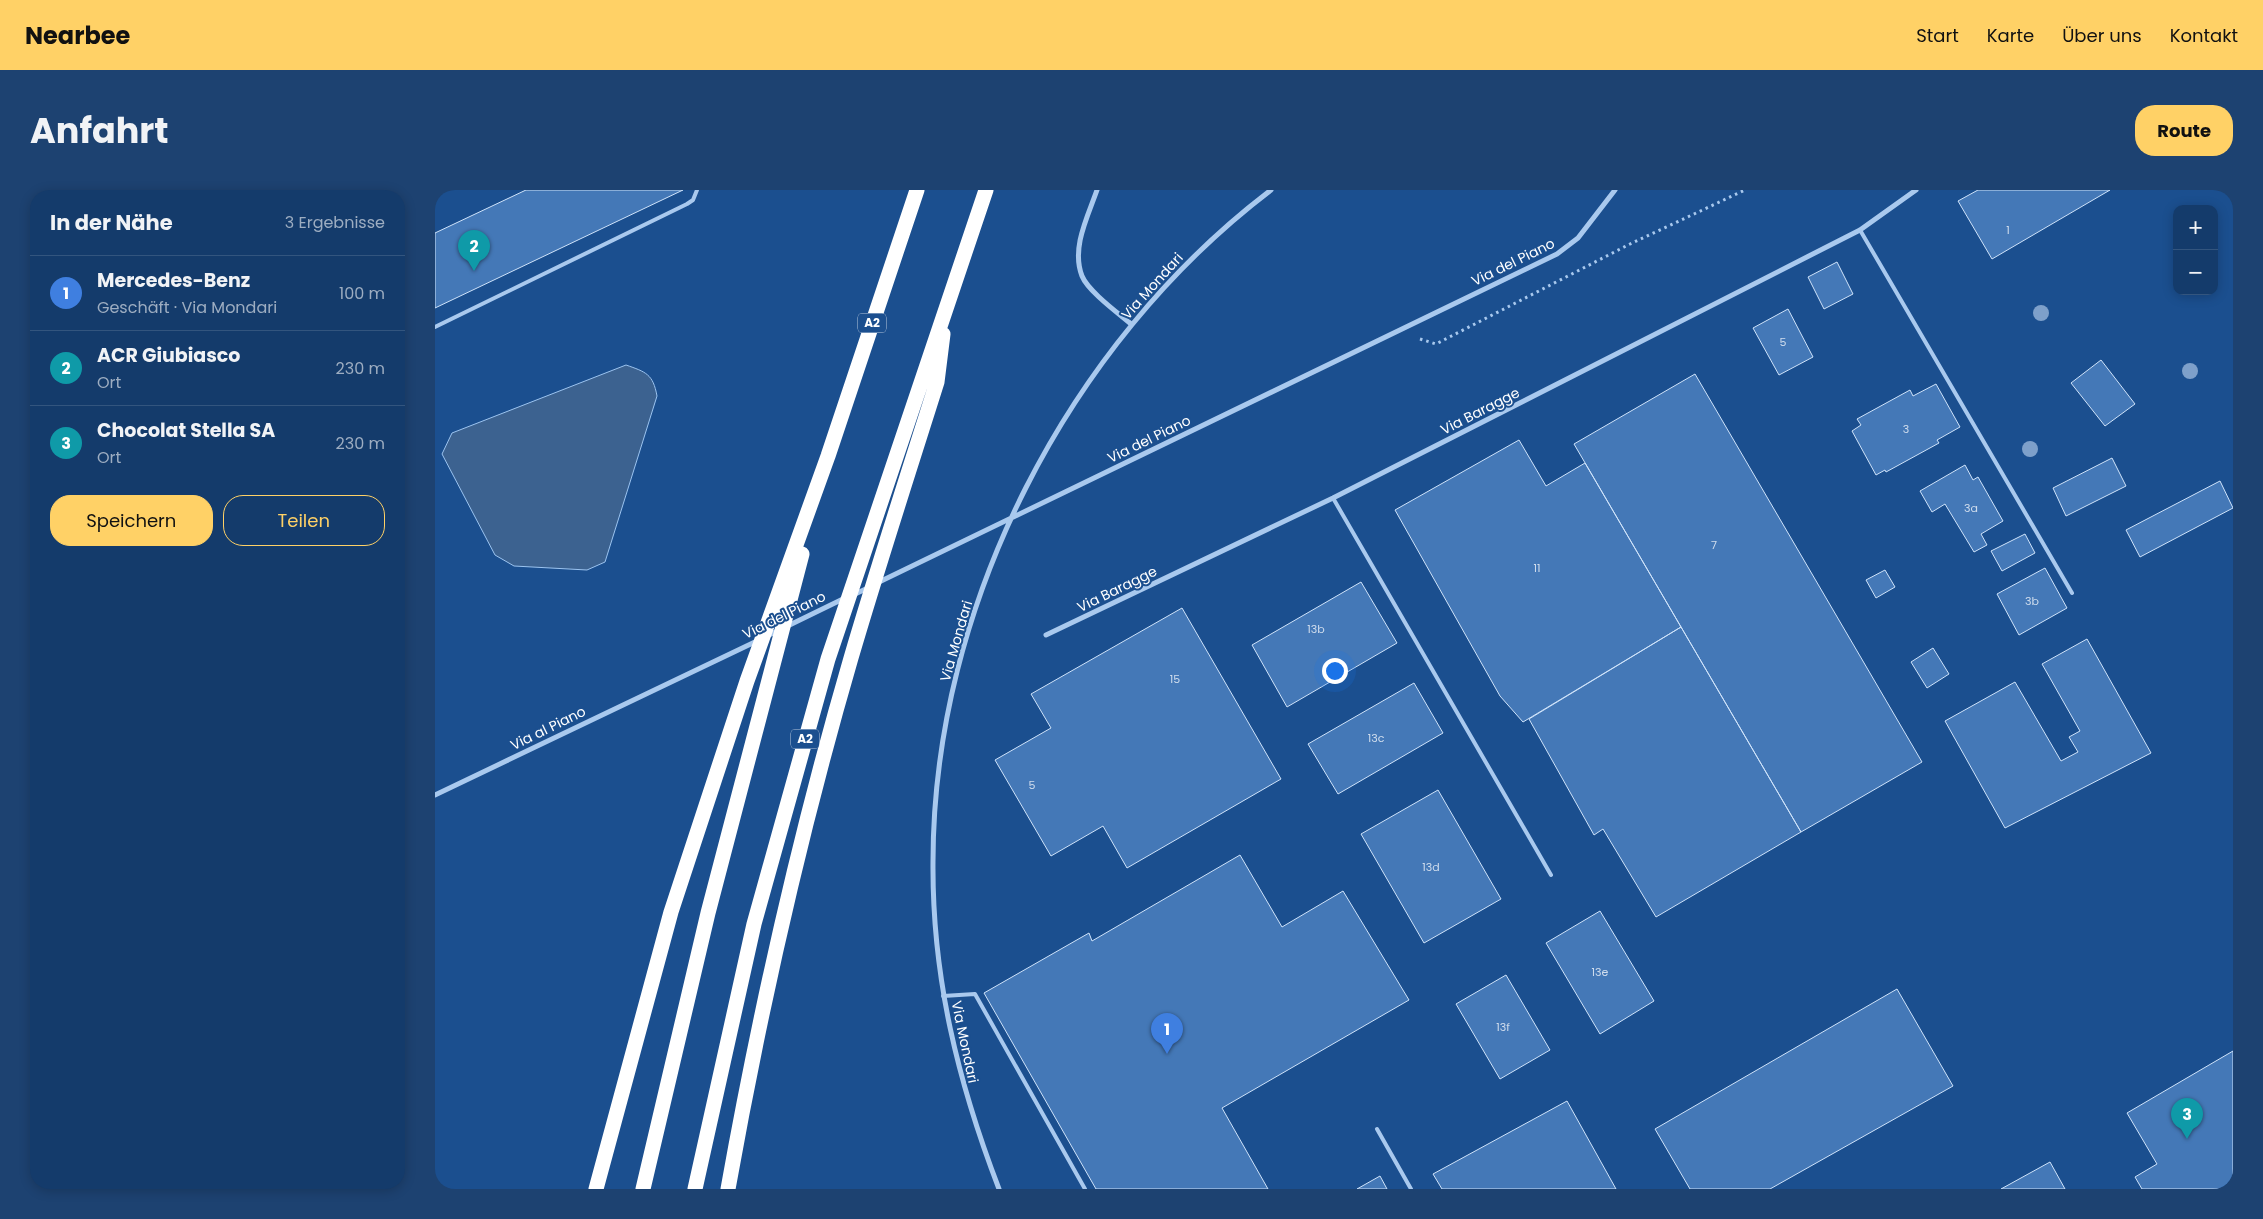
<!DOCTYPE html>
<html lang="de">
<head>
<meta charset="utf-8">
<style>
  :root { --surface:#143b6b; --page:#1d4271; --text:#f1f3f6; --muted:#9dadc1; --line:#33557e; --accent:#ffd166 }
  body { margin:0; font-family:Poppins,sans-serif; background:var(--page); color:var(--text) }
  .controls { position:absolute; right:15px; top:15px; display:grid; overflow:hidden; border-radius:10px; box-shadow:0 2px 12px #0003 }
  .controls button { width:45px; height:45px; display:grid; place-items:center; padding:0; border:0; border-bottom:1px solid var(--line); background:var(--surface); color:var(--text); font:25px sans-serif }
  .you { position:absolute; left:899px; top:480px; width:18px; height:18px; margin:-12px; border:4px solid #fff; border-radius:50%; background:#1a73e8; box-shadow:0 0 0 8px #1a73e833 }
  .badge { display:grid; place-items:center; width:32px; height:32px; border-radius:50%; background:var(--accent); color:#fff; font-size:16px; font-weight:700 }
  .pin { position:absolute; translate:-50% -41px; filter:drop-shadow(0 1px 2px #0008) }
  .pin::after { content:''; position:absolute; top:26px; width:18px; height:15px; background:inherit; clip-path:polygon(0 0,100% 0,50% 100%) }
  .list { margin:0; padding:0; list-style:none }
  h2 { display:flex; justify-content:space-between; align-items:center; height:65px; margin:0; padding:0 20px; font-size:21px }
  h2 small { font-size:16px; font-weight:400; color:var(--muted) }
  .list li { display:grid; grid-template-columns:32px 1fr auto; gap:15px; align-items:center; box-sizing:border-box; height:75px; padding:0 20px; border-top:1px solid var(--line) }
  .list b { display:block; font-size:19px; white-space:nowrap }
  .list p { margin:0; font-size:16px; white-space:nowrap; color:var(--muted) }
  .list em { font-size:16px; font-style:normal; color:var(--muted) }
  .actions { display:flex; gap:10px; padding:15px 20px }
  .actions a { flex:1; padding:11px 0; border:1px solid var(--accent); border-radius:20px; text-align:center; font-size:18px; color:var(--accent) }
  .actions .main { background:var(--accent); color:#111 }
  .map { position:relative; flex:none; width:1798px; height:999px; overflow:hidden; border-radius:20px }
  header { display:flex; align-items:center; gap:30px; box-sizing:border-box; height:70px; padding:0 25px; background:var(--accent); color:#111 }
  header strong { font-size:24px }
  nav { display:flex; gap:28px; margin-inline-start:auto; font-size:18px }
  .intro { display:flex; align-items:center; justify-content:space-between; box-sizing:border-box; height:120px; padding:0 30px }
  h1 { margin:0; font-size:35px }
  .button { padding:12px 22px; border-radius:20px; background:var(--accent); color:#111; font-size:18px; font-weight:700 }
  main { display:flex; gap:30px; padding:0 30px }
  aside { flex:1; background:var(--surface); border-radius:20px; box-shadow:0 2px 12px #0003 }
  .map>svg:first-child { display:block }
  .water { fill:#3c6290; stroke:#9cc4f0 }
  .building { fill:#4478b7; stroke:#cfe3fa }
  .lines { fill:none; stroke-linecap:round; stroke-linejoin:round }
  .path { stroke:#a9c9ee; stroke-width:3; stroke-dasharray:2.5 4; stroke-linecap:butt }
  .lane { stroke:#a9c9ee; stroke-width:4 }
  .street { stroke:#a9c9ee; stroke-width:5 }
  .highway { stroke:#fff; stroke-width:15 }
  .tree { fill:#7ea0ca }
  .labels { text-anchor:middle; stroke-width:4; stroke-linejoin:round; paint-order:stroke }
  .number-label { font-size:11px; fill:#d0dded }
  .shield { fill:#1b4f8f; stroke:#bbcadd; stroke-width:1 }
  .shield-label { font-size:12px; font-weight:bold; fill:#fff }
  .street-label { font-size:14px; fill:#fff; stroke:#1b4f8f }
</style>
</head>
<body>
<header>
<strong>Nearbee</strong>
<nav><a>Start</a><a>Karte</a><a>Über uns</a><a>Kontakt</a></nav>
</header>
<div class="intro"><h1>Anfahrt</h1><a class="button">Route</a></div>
<main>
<aside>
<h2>In der Nähe<small>3 Ergebnisse</small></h2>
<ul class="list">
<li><span class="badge" style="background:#3f7fe0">1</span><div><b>Mercedes-Benz</b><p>Geschäft · Via Mondari</p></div><em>100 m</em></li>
<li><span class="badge" style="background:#0f9aa8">2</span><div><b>ACR Giubiasco</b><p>Ort</p></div><em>230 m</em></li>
<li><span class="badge" style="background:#0f9aa8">3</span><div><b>Chocolat Stella SA</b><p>Ort</p></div><em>230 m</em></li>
</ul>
<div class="actions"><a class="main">Speichern</a><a>Teilen</a></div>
</aside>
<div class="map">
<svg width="1798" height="999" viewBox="0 0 1798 999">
  <rect width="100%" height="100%" fill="#1b4f8f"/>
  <path class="water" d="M 191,175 C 211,182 218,184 222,206 L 170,372 L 152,380 L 79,376 L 60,365 L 7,264 L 17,243 Z"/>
  <path class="building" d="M 91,0 L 248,0 L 0,118 L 0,43 Z
    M 1543,0 L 1675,0 L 1557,69 L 1523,11 Z
    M 1402,72 L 1418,104 L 1389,119 L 1373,87 Z
    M 1353,119 L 1378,167 L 1344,185 L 1318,138 Z
    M 1666,170 L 1700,214 L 1670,236 L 1636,193 Z
    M 1260,184 L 1487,572 L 1366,642 L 1139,254 Z
    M 1501,194 L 1525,237 L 1502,250 L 1504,253 L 1451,282 L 1450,280 L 1441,285 L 1417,241 L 1426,235 L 1422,229 L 1475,200 L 1478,206 Z
    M 1084,250 L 1111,296 L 1150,273 L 1246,437 L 1088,532 L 1065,506 L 960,320 Z
    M 1677,268 L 1691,296 L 1631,326 L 1618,298 Z
    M 1530,275 L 1538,290 L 1543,287 L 1568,331 L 1546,344 L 1552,355 L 1539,362 L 1510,314 L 1497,322 L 1485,301 Z
    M 1785,291 L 1798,318 L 1705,367 L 1691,340 Z
    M 1590,344 L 1600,363 L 1567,381 L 1556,361 Z
    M 1610,378 L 1632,418 L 1584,445 L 1562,404 Z
    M 1450,380 L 1460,397 L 1441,408 L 1431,390 Z
    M 926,392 L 962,453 L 852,517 L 817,455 Z
    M 747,418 L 846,589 L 692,678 L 668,636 L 616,666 L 560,570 L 616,538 L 596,504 Z
    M 1246,437 L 1366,642 L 1221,727 L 1168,639 L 1159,645 L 1094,529 Z
    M 1652,449 L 1716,563 L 1570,638 L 1510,531 L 1580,492 L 1626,571 L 1643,562 L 1634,547 L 1645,541 L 1607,474 Z
    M 1498,458 L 1514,484 L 1492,498 L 1476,472 Z
    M 979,493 L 1008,543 L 903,604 L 873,554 Z
    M 1003,600 L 1066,709 L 989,753 L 926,644 Z
    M 805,665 L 847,737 L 908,701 L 974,810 L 787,918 L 833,999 L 661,999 L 549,803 L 654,743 L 657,751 Z
    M 1165,721 L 1219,811 L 1165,844 L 1111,753 Z
    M 1071,785 L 1115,860 L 1065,889 L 1021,814 Z
    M 1462,799 L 1518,896 L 1335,999 L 1255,999 L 1220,939 Z
    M 1798,861 L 1798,999 L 1707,999 L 1700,987 L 1722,974 L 1692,923 Z
    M 1132,911 L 1181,999 L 1007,999 L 998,984 Z
    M 1615,972 L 1630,999 L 1566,999 Z
    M 945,986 L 952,999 L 922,999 Z"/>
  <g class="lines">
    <path class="path" d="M 985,149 L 1001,154 L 1193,55 L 1310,0"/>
    <path class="lane" d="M 1425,40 L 1637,403
      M 0,137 L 252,14 L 258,10 L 262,0
      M 898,308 L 1116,685
      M 508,806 L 540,804 L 650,999
      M 942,939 L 976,999"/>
    <path class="street" d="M 662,0 C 653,26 636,58 647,86 C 653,101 683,123 696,134
      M 442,393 L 1122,64 L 1143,48 L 1180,0
      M 418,405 L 435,397
      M 611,445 L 898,308 L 1425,40 L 1481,0
      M 332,446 L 410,408
      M 0,605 L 322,451
      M 564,999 C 523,892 497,787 498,672 C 498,416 633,154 836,0"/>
    <path class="highway" d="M 161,999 L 236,722 L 312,491 L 393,266 L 482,0
      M 208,999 L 273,723 L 367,364
      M 260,999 L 319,734 L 393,469 L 551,0
      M 293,999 C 325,820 365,643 416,468 C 443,376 473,284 502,192 L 508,144"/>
  </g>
  <g class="tree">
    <circle cx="1606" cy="123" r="8"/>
    <circle cx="1755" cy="181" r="8"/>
    <circle cx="1595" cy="259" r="8"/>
  </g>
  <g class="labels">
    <g class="number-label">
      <text x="1573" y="44">1</text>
      <text x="1348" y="156">5</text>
      <text x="1471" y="243">3</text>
      <text x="1536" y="322">3a</text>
      <text x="1279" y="359">7</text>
      <text x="1102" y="382">11</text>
      <text x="1597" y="415">3b</text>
      <text x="881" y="443">13b</text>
      <text x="740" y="493">15</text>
      <text x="941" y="552">13c</text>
      <text x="597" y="599">5</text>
      <text x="996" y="681">13d</text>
      <text x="1165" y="786">13e</text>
      <text x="1068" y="841">13f</text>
    </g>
    <g class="shield">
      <rect x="423" y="123.5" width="28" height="19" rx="4"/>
      <rect x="356" y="539.5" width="28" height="19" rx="4"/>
    </g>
    <g class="shield-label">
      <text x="437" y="137">A2</text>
      <text x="370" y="553">A2</text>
    </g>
    <g class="street-label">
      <text transform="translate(1078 72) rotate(-26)" y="5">Via del Piano</text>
      <text transform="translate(717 96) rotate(-48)" y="5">Via Mondari</text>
      <text transform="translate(1045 221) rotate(-27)" y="5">Via Baragge</text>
      <text transform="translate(714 249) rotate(-26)" y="5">Via del Piano</text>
      <text transform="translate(682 399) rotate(-26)" y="5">Via Baragge</text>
      <text transform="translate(349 425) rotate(-26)" y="5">Via del Piano</text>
      <text transform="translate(521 451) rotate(-74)" y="5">Via Mondari</text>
      <text transform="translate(113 538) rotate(-26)" y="5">Via al Piano</text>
      <text transform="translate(530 852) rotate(78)" y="5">Via Mondari</text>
    </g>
  </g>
</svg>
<div class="controls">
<button>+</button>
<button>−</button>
</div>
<div class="you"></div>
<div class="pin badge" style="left:732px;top:864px;background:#3f7fe0">1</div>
<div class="pin badge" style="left:39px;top:81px;background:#0f9aa8">2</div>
<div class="pin badge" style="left:1752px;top:949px;background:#0f9aa8">3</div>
</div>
</main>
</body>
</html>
